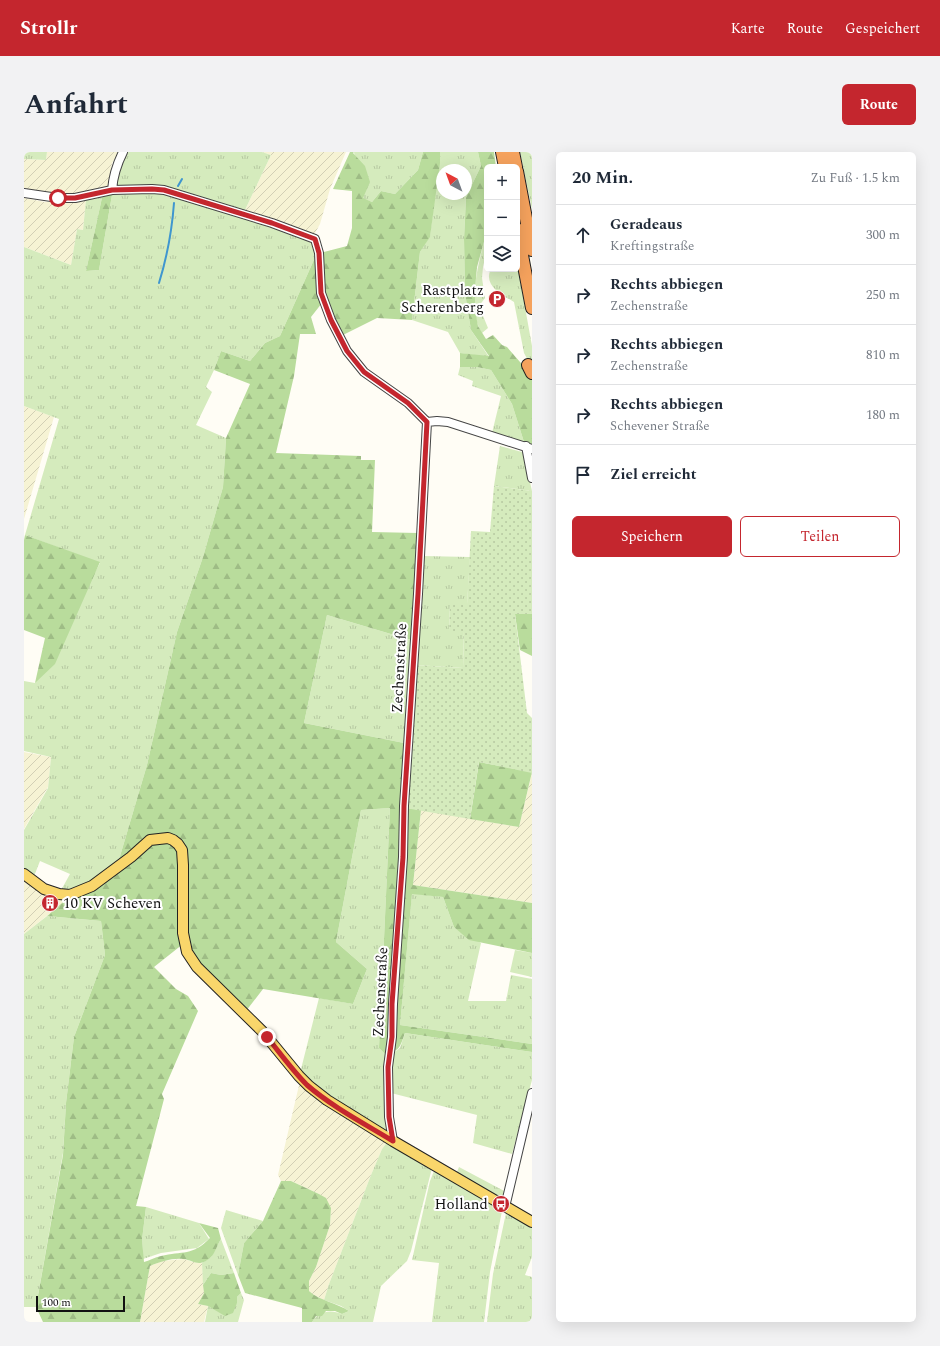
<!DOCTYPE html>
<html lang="de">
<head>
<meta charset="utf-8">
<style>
  :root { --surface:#fff; --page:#f2f2f3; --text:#1f2937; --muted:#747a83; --line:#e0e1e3; --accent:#c4262e }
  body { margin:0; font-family:Spectral,serif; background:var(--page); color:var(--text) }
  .controls { position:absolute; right:12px; top:12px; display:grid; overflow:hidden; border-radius:6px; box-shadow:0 4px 16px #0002 }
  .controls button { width:36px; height:36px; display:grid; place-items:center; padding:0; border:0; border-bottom:1px solid var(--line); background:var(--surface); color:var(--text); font:20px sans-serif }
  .compass { position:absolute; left:412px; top:12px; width:36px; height:36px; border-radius:50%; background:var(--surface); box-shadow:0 4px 16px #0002; rotate:319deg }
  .scale { position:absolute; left:12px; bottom:10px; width:89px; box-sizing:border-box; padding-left:4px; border:2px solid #111; border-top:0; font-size:11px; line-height:14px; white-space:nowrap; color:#111; -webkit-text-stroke:3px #fff; paint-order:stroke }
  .stop { position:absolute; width:12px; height:12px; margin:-9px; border:3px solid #c4262e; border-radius:50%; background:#fff }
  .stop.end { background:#c4262e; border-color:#fff; box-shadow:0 1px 4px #0008 }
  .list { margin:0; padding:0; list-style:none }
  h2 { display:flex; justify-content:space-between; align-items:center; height:52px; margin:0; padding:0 16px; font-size:17px }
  h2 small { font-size:13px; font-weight:400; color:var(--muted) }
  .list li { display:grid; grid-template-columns:26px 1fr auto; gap:12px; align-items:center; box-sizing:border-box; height:60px; padding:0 16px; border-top:1px solid var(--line) }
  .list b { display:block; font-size:15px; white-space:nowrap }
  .list p { margin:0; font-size:13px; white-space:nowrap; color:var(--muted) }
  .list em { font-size:13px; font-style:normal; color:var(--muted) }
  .actions { display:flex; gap:8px; padding:12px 16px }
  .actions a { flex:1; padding:9px 0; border:1px solid var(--accent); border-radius:6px; text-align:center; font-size:14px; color:var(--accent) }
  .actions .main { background:var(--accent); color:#fff }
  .icon { flex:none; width:22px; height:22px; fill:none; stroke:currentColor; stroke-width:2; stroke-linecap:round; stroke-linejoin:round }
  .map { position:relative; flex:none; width:508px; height:1170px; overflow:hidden; border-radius:6px }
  header { display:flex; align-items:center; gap:24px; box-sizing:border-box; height:56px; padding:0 20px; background:var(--accent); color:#fff }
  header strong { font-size:19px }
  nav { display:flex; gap:22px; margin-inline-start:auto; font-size:14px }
  .intro { display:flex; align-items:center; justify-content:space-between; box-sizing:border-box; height:96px; padding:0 24px }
  h1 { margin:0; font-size:28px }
  .button { padding:10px 18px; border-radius:6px; background:var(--accent); color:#fff; font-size:14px; font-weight:700 }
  main { display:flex; gap:24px; padding:0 24px }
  aside { flex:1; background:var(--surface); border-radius:6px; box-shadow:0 4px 16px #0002 }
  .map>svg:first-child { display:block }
  .farmland { fill:url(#farmland-furrows) }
  .grass { fill:url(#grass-tufts); fill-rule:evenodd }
  .forest { fill:url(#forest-firs) }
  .garden { fill:url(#garden-dots) }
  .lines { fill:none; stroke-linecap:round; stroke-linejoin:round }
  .stream { stroke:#3f96cf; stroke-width:2 }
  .minor-casing { stroke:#444; stroke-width:10 }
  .major-casing { stroke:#222; stroke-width:12 }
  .highway-casing { stroke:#222; stroke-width:14 }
  .minor { stroke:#fff; stroke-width:8 }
  .major { stroke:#f9d66b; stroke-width:10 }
  .highway { stroke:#f5a25d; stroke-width:12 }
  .route { stroke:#c4262e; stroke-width:5 }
  .labels { text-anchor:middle; stroke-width:4; stroke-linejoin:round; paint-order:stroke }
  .poi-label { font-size:15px; fill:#111; stroke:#fff; text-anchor:end }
  .street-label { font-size:15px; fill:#111; stroke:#fff }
</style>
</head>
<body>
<header>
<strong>Strollr</strong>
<nav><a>Karte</a><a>Route</a><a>Gespeichert</a></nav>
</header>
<div class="intro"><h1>Anfahrt</h1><a class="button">Route</a></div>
<main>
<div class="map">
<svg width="508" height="1170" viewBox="0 0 508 1170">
  <defs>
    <pattern id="farmland-furrows" width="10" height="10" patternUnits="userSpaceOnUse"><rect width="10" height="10" fill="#f6f3d4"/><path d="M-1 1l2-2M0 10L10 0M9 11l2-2" fill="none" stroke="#d2cfb5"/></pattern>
    <pattern id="grass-tufts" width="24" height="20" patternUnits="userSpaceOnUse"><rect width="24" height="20" fill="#d5ebbd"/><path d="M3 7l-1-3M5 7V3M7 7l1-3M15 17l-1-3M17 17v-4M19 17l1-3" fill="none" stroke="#b6c8a1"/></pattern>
    <pattern id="forest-firs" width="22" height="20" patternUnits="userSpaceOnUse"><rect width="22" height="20" fill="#b9dc9c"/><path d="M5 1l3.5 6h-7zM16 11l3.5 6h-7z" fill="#9ebc85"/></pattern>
    <pattern id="garden-dots" width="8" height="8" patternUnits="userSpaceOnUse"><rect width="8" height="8" fill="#d5ebbd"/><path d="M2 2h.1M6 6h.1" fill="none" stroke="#b6c8a1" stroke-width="1.8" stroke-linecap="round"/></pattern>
  </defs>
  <rect width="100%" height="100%" fill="#fffdf5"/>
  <path class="farmland" d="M 23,0 L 96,0 L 88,11 L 85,34 L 50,45 L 0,39 L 0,7 L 22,8 Z
    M 238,0 L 322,0 L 306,37 L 296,72 L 290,83 L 221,58 L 247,3 Z
    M 0,46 L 21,50 L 49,50 L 62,47 L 59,78 L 53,77 L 47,113 L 0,95 Z
    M 0,254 L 30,265 L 0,367 Z
    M 0,600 L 27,605 L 24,635 L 0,677 Z
    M 508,621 L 508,751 L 389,733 L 397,658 L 495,675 Z
    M 0,727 L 45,746 L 0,782 Z
    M 276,929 L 364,989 L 358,997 L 347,1023 L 305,1132 L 300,1148 L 290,1143 L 285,1139 L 285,1129 L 292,1115 L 306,1073 L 307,1056 L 295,1042 L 267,1029 L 257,1029 L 254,1023 Z
    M 160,1107 L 169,1110 L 178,1111 L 180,1141 L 174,1152 L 184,1154 L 180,1170 L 116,1170 L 126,1114 L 138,1109 Z"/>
  <path class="grass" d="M 0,0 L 23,0 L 22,8 L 0,7 Z
    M 103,0 L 238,0 L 247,3 L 221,58 L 191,50 L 113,33 L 94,34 L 91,28 Z
    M 330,0 L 399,0 L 394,18 L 371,42 L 357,39 L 348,50 L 339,47 Z
    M 416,0 L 454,0 L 457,14 L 442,45 L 440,87 L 441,141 L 447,178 L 465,205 L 436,201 L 424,180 L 388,168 L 396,100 L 406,84 ZM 418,18 L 442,18 L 442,42 L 418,42 Z
    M 496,0 L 508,0 L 508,57 Z
    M 140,40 L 287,87 L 293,101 L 256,184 L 241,191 L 226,209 L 197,199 L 190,218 L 182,235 L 188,240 L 172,273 L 202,286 L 199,335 L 179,405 L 153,480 L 123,613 L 94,711 L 67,732 L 46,740 L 36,740 L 46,722 L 16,709 L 9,727 L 0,718 L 0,678 L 24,636 L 27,605 L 0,599 L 0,529 L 11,531 L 76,411 L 1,383 L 35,267 L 0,254 L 0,95 L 47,113 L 53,77 L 59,78 L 62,47 L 79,41 L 62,119 L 75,118 L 88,43 Z
    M 463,78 L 463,97 L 459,115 L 458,126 L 461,146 L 455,154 L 464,176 L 458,181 C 441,155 456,106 463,78 Z
    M 493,111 L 508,194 L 508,216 L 500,201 L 490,150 C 481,145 464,136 465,124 C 465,121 466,119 467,117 L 493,117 Z
    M 436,215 L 453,215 L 467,218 L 488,252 L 500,290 L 468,281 L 477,244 L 448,234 L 449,229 L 434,223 Z
    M 476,294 L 498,300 L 500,303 L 508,339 L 470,334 Z
    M 399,404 L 446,405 L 443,453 L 426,453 L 425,479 L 440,479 L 439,516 L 391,513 Z
    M 303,463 L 387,488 L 380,591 L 280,571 Z
    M 366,656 L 355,896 L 362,903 L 365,982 L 310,949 L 276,921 L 295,846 L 329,852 L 343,817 L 312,790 L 337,658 Z
    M 388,741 L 419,745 L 430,775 L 457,791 L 444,849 L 482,849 L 487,823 L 508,827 L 508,892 L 376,873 Z
    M 23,764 L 77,769 L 81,803 L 50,885 L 42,951 L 39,1001 L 12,1155 L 0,1155 L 0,782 Z
    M 491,798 L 508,801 L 508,825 L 486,820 Z
    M 381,881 L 508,900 L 508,928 L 488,1002 L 449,991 L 453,963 L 367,941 L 369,901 L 376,896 Z
    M 364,989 L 408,1016 L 387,1099 L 383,1109 L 357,1134 L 349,1170 L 288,1170 C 294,1159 307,1157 318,1162 L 325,1159 L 317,1154 L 300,1148 L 305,1132 L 347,1023 L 358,997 Z
    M 435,1015 L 484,1041 L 479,1048 L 438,1025 L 433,1020 Z
    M 410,1019 L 434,1032 L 478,1059 L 466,1120 L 460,1170 L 408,1170 L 415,1111 L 388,1108 L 406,1029 Z
    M 122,1055 L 175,1071 L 185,1087 L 173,1096 L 137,1101 L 119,1107 L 118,1088 Z
    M 202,1058 L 239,1069 L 220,1091 L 214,1123 L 197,1076 Z
    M 482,1061 L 508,1076 L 508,1105 L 501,1123 L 508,1125 L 508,1170 L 463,1170 L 469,1122 Z
    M 197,1087 L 210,1121 L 197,1123 L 187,1121 L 179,1133 L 178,1111 L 187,1105 Z
    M 217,1141 L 220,1148 L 214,1170 L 181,1170 L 184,1154 L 193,1158 L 213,1151 L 213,1145 Z"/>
  <path class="forest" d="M 326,0 L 330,0 L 329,1 L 341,14 L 346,30 L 339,46 L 348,50 L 357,39 L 371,42 L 394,18 L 399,0 L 416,0 L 416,11 L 406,85 L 396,100 L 388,168 L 353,166 L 317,184 L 299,141 L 296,101 L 323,94 L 328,76 L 328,39 L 309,37 Z
    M 454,0 L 470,0 L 472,15 L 463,15 L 463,79 L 453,115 L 451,137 L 451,158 L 454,174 L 462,187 L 469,183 L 478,193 L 483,195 L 503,218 L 508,228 L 508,292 L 500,290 L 488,252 L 467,218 L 453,215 L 436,215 L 436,201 L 465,204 L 447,178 L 441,141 L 440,87 L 442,45 L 457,14 Z
    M 79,41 L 88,43 L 75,118 L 62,119 Z
    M 293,101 L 298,151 L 287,165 L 292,182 L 276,182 L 270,224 L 252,301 L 337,304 L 337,308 L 351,308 L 348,380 L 394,381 L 387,488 L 303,463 L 280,571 L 380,591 L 377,655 L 397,658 L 389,733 L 508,751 L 508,801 L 445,788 L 430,775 L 419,745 L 388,742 L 376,873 L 508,892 L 508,900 L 381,881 C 376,894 377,898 362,903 L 355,896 L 366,656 L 337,658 L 312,790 L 343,817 L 329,852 L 239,837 L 222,859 L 190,830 L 165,799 L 159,698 L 137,685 L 94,711 L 123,613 L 153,480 L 179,405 L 199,335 L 202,286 L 226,232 L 190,218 L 197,199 L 226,209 L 241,191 L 256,184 Z
    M 1,383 L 76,410 L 31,512 L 11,531 L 21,486 L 0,478 L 0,388 Z
    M 491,462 L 508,462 L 508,504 L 496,498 Z
    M 455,610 L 508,620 L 495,675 L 446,667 Z
    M 144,688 L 156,698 L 159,792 L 130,815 L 152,837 L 164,844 L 174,859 L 138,942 L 140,947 L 112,1054 L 122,1055 L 118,1088 L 120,1110 C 125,1109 131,1105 137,1104 C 158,1099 169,1104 186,1086 L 175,1071 L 194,1076 L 197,1087 C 193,1093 191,1102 186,1106 C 174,1116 170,1108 159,1107 C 148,1106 136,1110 126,1114 L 116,1170 L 19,1170 L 12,1155 L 39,1003 L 42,951 L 50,885 L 81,803 L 77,769 L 23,764 L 45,745 L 127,690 Z
    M 257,1029 L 267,1029 L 295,1042 L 302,1046 L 307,1056 L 306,1073 L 292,1115 L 285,1129 L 285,1139 C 296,1149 313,1151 325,1159 L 318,1162 L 311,1159 L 302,1159 L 298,1164 L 292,1164 L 288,1170 L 278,1170 L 278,1156 L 221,1141 L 214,1123 L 220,1091 L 239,1069 Z
    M 187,1121 L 197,1123 L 210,1121 L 217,1141 L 213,1145 L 213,1151 L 209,1161 L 201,1164 L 184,1154 L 174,1152 L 180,1141 L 179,1133 Z"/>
  <path class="garden" d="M 470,334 L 508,339 L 508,462 L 491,462 L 503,561 L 508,566 L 508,621 L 455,610 L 446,667 L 381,656 L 391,513 L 439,516 L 440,480 L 425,479 L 426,452 L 443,452 L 447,379 L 466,380 Z"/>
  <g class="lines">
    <path class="stream" d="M 154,34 L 158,27
      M 135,131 C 143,105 148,78 150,51"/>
    <g class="minor-casing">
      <path id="minor" d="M 88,38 C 89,25 93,12 99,0
        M 0,41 L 34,46 L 51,46 L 88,38 L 128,37 L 140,38 L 248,71 L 291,87 L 295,101 L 297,141 L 307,168 L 323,199 L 340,220 L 384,251 L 403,270 L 394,442 L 380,654 L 379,705 L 369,852 L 368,885 L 364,915 L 365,965 L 369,989
        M 403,270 L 413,269 L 424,270 L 508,297
        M 502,294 L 508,326
        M 481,1055 L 508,941"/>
    </g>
    <g class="major-casing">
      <path id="major" d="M 0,722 L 20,737 L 35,742 L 46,743 L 68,734 L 107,705 L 126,688 L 144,686 L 149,688 L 154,692 L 158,698 L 159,713 L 159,781 L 163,800 L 173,815 L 238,879 L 275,924 L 285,934 L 303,948 L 369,989 L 508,1070"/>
    </g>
    <g class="highway-casing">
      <path id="highway" d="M 478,0 L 481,15
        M 489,0 L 492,15
        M 493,19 L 508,98
        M 493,77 L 508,156
        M 504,213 L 508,221"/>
    </g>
    <use href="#minor" class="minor"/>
    <use href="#major" class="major"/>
    <use href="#highway" class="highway"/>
  </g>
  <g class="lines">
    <path class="route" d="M 34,46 L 51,46 L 88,38 L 128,37 L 140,38 L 248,71 L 291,87 L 295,101 L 297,141 L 307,168 L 323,199 L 340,220 L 384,251 L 403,270 L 394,442 L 380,654 L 379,705 L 368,852 L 368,885 L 364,915 L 365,965 L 369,989 C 341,972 307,954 283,933 C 268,918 256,901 243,885"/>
  </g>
  <defs>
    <g id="parking-disc" transform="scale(0.9)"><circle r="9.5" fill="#c4262e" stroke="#fff"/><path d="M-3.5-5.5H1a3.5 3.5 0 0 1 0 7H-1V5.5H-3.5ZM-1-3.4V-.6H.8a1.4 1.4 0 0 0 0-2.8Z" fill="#fff"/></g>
    <g id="building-disc" transform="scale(0.9)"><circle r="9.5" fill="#c4262e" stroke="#fff"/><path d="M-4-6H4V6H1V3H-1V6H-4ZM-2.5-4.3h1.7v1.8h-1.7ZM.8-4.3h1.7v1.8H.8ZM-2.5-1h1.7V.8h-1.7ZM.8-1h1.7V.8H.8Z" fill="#fff"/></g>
    <g id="bus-disc" transform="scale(0.9)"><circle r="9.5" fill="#c4262e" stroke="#fff"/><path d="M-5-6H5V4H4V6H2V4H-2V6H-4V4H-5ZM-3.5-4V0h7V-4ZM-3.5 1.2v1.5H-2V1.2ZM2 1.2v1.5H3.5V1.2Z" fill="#fff"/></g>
  </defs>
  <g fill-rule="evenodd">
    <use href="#parking-disc" x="473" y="147"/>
    <use href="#building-disc" x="26" y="751"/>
    <use href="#bus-disc" x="477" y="1052"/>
  </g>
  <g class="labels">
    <g class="poi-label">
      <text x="460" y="143">Rastplatz<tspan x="460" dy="17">Scherenberg</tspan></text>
      <text x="39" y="756" text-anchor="start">10 KV Scheven</text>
      <text x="464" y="1057">Holland</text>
    </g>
    <g class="street-label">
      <text transform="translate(375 516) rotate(-87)" y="5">Zechenstraße</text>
      <text transform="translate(356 840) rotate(-87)" y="5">Zechenstraße</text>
    </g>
  </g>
</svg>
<div class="controls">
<button>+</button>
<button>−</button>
<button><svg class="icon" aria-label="layers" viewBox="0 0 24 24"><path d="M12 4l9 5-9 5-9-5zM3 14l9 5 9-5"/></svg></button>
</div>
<svg class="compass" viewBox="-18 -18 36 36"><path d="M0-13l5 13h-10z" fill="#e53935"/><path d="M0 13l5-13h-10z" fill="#747a83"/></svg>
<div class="scale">100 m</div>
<div class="stop" style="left:34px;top:46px"></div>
<div class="stop end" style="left:243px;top:885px"></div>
</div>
<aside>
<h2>20 Min.<small>Zu Fuß · 1.5 km</small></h2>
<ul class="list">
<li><svg class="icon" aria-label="ahead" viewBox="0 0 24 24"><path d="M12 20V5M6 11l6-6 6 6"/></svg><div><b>Geradeaus</b><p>Kreftingstraße</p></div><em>300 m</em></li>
<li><svg class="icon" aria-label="right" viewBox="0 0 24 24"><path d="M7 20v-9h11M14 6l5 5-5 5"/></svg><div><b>Rechts abbiegen</b><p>Zechenstraße</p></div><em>250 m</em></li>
<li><svg class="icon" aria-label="right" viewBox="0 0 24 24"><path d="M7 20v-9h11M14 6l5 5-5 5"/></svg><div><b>Rechts abbiegen</b><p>Zechenstraße</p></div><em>810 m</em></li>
<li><svg class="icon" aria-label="right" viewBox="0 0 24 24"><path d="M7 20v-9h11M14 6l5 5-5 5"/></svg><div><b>Rechts abbiegen</b><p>Schevener Straße</p></div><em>180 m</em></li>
<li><svg class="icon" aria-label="arrive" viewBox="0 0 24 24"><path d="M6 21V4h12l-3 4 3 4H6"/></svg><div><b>Ziel erreicht</b></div></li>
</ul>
<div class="actions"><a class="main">Speichern</a><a>Teilen</a></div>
</aside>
</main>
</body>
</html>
